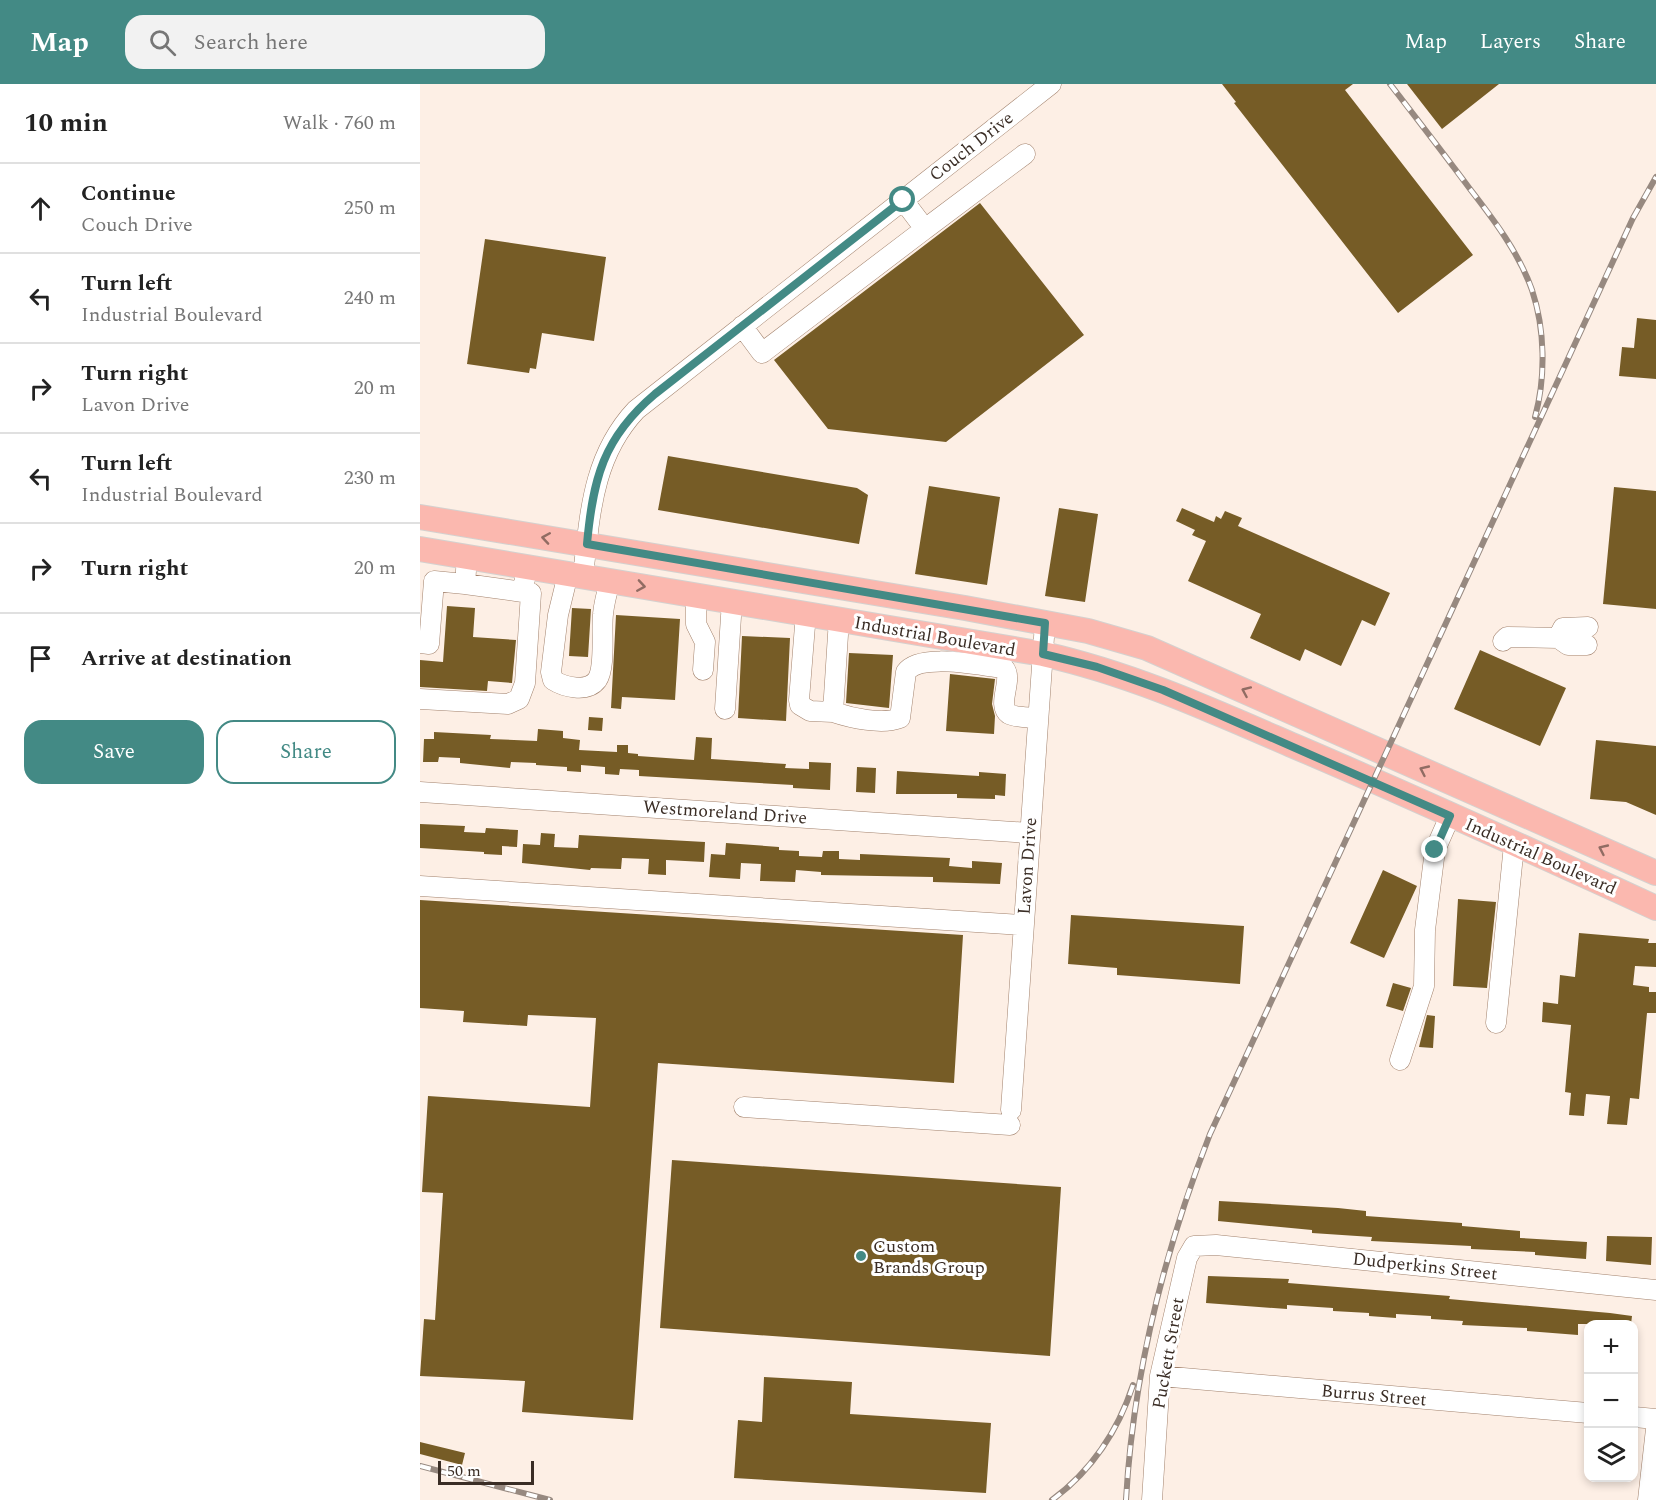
<!DOCTYPE html>
<html lang="en">
<head>
<meta charset="utf-8">
<style>
  :root { --surface:#fff; --page:#f2f2f2; --text:#222; --muted:#767676; --line:#e0e0e0; --accent:#438a85 }
  body { margin:0; font-family:Spectral,serif; background:var(--page); color:var(--text) }
  .controls { position:absolute; right:18px; bottom:18px; display:grid; overflow:hidden; border-radius:12px; box-shadow:0 3px 9px #0003 }
  .controls button { width:54px; height:54px; display:grid; place-items:center; padding:0; border:0; border-bottom:2px solid var(--line); background:var(--surface); color:var(--text); font:30px sans-serif }
  .scale { position:absolute; left:18px; bottom:15px; width:96px; box-sizing:border-box; padding-left:6px; border:3px solid #3a2d25; border-top:0; font-size:16px; line-height:21px; white-space:nowrap; color:#3a2d25; -webkit-text-stroke:4px #fff; paint-order:stroke }
  .stop { position:absolute; width:18px; height:18px; margin:-14px; border:4px solid #438a85; border-radius:50%; background:#fff }
  .stop.end { background:#438a85; border-color:#fff; box-shadow:0 2px 6px #0008 }
  .list { margin:0; padding:0; list-style:none }
  h2 { display:flex; justify-content:space-between; align-items:center; height:78px; margin:0; padding:0 24px; font-size:26px }
  h2 small { font-size:20px; font-weight:400; color:var(--muted) }
  .list li { display:grid; grid-template-columns:39px 1fr auto; gap:18px; align-items:center; box-sizing:border-box; height:90px; padding:0 24px; border-top:2px solid var(--line) }
  .list b { display:block; font-size:22px; white-space:nowrap }
  .list p { margin:0; font-size:20px; white-space:nowrap; color:var(--muted) }
  .list em { font-size:20px; font-style:normal; color:var(--muted) }
  .actions { display:flex; gap:12px; padding:18px 24px }
  .actions a { flex:1; padding:14px 0; border:2px solid var(--accent); border-radius:18px; text-align:center; font-size:21px; color:var(--accent) }
  .actions .main { background:var(--accent); color:#fff }
  .icon { flex:none; width:33px; height:33px; fill:none; stroke:currentColor; stroke-width:2; stroke-linecap:round; stroke-linejoin:round }
  .map { position:relative; flex:none; width:1236px; height:1416px; overflow:hidden }
  header { display:flex; align-items:center; gap:36px; box-sizing:border-box; height:84px; padding:0 30px; background:var(--accent); color:#fff }
  header strong { font-size:28px }
  nav { display:flex; gap:33px; margin-inline-start:auto; font-size:21px }
  .search { width:420px; height:54px; background:var(--page); display:flex; align-items:center; gap:15px; box-sizing:border-box; padding:0 21px; border-radius:18px; color:var(--muted); font-size:22px }
  main { display:flex }
  aside { flex:1; background:var(--surface) }
  .map>svg:first-child { display:block }
  .building { fill:#765c26 }
  .lines { fill:none; stroke-linecap:round; stroke-linejoin:round }
  .minor-casing { stroke:#a2826d; stroke-width:21 }
  .major-casing { stroke:#d4d1cf; stroke-width:26 }
  .minor { stroke:#fff; stroke-width:20 }
  .major { stroke:#fbb8af; stroke-width:24 }
  .rail-casing { stroke:#978980; stroke-width:6 }
  .rail { stroke:#fff; stroke-width:4; stroke-dasharray:11; stroke-linecap:butt }
  .oneway { stroke:#916c63 }
  .route { stroke:#438a85; stroke-width:8 }
  .poi-dot { fill:#438a85; stroke:#fff; stroke-width:2 }
  .labels { text-anchor:middle; stroke-width:6; stroke-linejoin:round; paint-order:stroke }
  .street-label { font-size:18px; fill:#3a2d25; stroke:#fff }
  .poi-label { font-size:18px; fill:#3a2d25; stroke:#fff; text-anchor:start }
</style>
</head>
<body>
<header>
<strong>Map</strong>
<div class="search"><svg class="icon" aria-label="search" viewBox="0 0 24 24"><circle cx="10" cy="10" r="6"/><path d="M15 15l6 6"/></svg>Search here</div>
<nav><a>Map</a><a>Layers</a><a>Share</a></nav>
</header>
<main>
<aside>
<h2>10 min<small>Walk · 760 m</small></h2>
<ul class="list">
<li><svg class="icon" aria-label="ahead" viewBox="0 0 24 24"><path d="M12 20V5M6 11l6-6 6 6"/></svg><div><b>Continue</b><p>Couch Drive</p></div><em>250 m</em></li>
<li><svg class="icon" aria-label="left" viewBox="0 0 24 24"><path d="M17 20v-9H6M10 6l-5 5 5 5"/></svg><div><b>Turn left</b><p>Industrial Boulevard</p></div><em>240 m</em></li>
<li><svg class="icon" aria-label="right" viewBox="0 0 24 24"><path d="M7 20v-9h11M14 6l5 5-5 5"/></svg><div><b>Turn right</b><p>Lavon Drive</p></div><em>20 m</em></li>
<li><svg class="icon" aria-label="left" viewBox="0 0 24 24"><path d="M17 20v-9H6M10 6l-5 5 5 5"/></svg><div><b>Turn left</b><p>Industrial Boulevard</p></div><em>230 m</em></li>
<li><svg class="icon" aria-label="right" viewBox="0 0 24 24"><path d="M7 20v-9h11M14 6l5 5-5 5"/></svg><div><b>Turn right</b></div><em>20 m</em></li>
<li><svg class="icon" aria-label="arrive" viewBox="0 0 24 24"><path d="M6 21V4h12l-3 4 3 4H6"/></svg><div><b>Arrive at destination</b></div></li>
</ul>
<div class="actions"><a class="main">Save</a><a>Share</a></div>
</aside>
<div class="map">
<svg width="1236" height="1416" viewBox="0 0 1236 1416">
  <rect width="100%" height="100%" fill="#fdefe5"/>
  <path class="building" d="M 802,0 L 933,0 L 925,6 L 1053,171 L 978,229 L 814,19 L 816,18 Z
    M 987,0 L 1079,0 L 1022,45 Z
    M 560,119 L 664,251 L 526,358 L 408,345 L 354,276 Z
    M 65,155 L 186,173 L 174,257 L 122,249 L 116,285 L 110,284 L 109,289 L 47,280 Z
    M 1217,234 L 1236,236 L 1236,295 L 1199,292 L 1202,263 L 1214,264 Z
    M 248,372 L 437,404 L 448,411 L 439,460 L 238,426 Z
    M 509,402 L 580,413 L 567,501 L 495,490 Z
    M 1194,403 L 1236,407 L 1236,525 L 1183,520 Z
    M 639,424 L 678,430 L 665,518 L 625,512 Z
    M 762,424 L 794,438 L 796,432 L 801,435 L 805,427 L 822,434 L 818,442 L 970,509 L 955,542 L 942,536 L 921,582 L 885,565 L 880,577 L 830,554 L 841,530 L 768,497 L 786,457 L 772,451 L 775,446 L 756,437 Z
    M 27,522 L 55,524 L 53,553 L 96,556 L 92,599 L 68,597 L 67,607 L 0,603 L 0,576 L 23,578 Z
    M 152,524 L 171,525 L 168,573 L 149,572 Z
    M 196,531 L 260,535 L 255,616 L 202,613 L 201,625 L 191,624 Z
    M 322,552 L 370,554 L 366,637 L 318,634 Z
    M 1060,566 L 1146,604 L 1120,662 L 1034,625 Z
    M 429,569 L 473,571 L 469,624 L 426,619 Z
    M 530,590 L 575,595 L 572,620 L 575,632 L 574,650 L 526,647 Z
    M 169,633 L 183,634 L 182,647 L 168,646 Z
    M 118,645 L 143,647 L 143,654 L 160,656 L 159,666 L 197,668 L 197,661 L 208,661 L 208,669 L 218,670 L 218,672 L 274,676 L 276,653 L 292,654 L 291,675 L 366,680 L 365,684 L 389,685 L 389,678 L 411,679 L 410,706 L 373,704 L 373,701 L 219,692 L 219,686 L 200,685 L 199,691 L 185,690 L 185,683 L 161,681 L 161,688 L 147,687 L 147,683 L 116,681 L 116,679 L 91,678 L 90,684 L 40,679 L 40,674 L 19,673 L 18,678 L 3,678 L 4,655 L 14,655 L 14,648 L 71,651 L 70,655 L 117,657 Z
    M 1176,656 L 1236,662 L 1236,731 L 1206,718 L 1170,715 Z
    M 437,683 L 456,684 L 455,709 L 436,708 Z
    M 477,687 L 559,692 L 559,688 L 586,690 L 585,712 L 575,711 L 575,715 L 537,714 L 537,710 L 476,710 Z
    M 0,740 L 45,742 L 44,748 L 65,749 L 66,744 L 98,746 L 97,763 L 82,762 L 82,771 L 64,770 L 64,768 L 0,764 Z
    M 121,749 L 135,750 L 134,763 L 158,764 L 159,751 L 285,758 L 284,778 L 246,776 L 246,791 L 228,790 L 229,775 L 202,774 L 201,785 L 171,784 L 170,786 L 102,779 L 103,760 L 120,761 Z
    M 306,759 L 359,763 L 359,766 L 379,767 L 379,772 L 402,773 L 403,767 L 419,767 L 419,775 L 440,776 L 440,770 L 530,774 L 529,782 L 552,784 L 552,777 L 582,779 L 580,800 L 513,798 L 513,793 L 401,791 L 401,788 L 376,786 L 375,798 L 340,797 L 341,780 L 321,779 L 320,795 L 289,793 L 291,770 L 305,771 Z
    M 963,786 L 997,802 L 964,874 L 930,859 Z
    M 1038,815 L 1076,818 L 1067,904 L 1033,902 Z
    M 0,816 L 543,851 L 534,999 L 238,979 L 213,1336 L 102,1328 L 105,1297 L 0,1292 L 4,1235 L 15,1236 L 23,1109 L 2,1108 L 8,1012 L 170,1023 L 176,934 L 108,931 L 107,942 L 43,938 L 44,927 L 0,924 Z
    M 651,831 L 824,842 L 820,900 L 697,891 L 697,884 L 648,880 Z
    M 1159,849 L 1229,855 L 1228,859 L 1236,859 L 1236,883 L 1215,882 L 1213,901 L 1229,903 L 1229,908 L 1236,908 L 1236,929 L 1227,929 L 1219,1015 L 1210,1014 L 1207,1041 L 1187,1040 L 1190,1012 L 1166,1010 L 1164,1032 L 1149,1031 L 1151,1009 L 1145,1008 L 1151,941 L 1122,938 L 1123,918 L 1138,920 L 1140,891 L 1155,893 Z
    M 973,899 L 991,904 L 983,927 L 966,922 Z
    M 1007,931 L 1015,932 L 1013,964 L 999,963 Z
    M 252,1076 L 641,1103 L 630,1272 L 240,1244 Z
    M 799,1117 L 918,1124 L 946,1127 L 946,1132 L 1042,1139 L 1042,1142 L 1100,1147 L 1100,1154 L 1167,1158 L 1166,1175 L 1115,1171 L 1115,1168 L 1051,1165 L 1051,1162 L 951,1157 L 952,1153 L 892,1149 L 892,1146 L 798,1137 Z
    M 1187,1152 L 1232,1153 L 1231,1181 L 1186,1177 Z
    M 788,1192 L 869,1195 L 868,1199 L 1030,1212 L 1029,1215 L 1062,1218 L 1190,1229 L 1212,1232 L 1211,1240 L 1158,1240 L 1158,1251 L 1107,1247 L 1107,1244 L 1042,1241 L 1043,1237 L 1011,1235 L 1011,1232 L 976,1230 L 976,1234 L 949,1232 L 949,1229 L 913,1227 L 913,1224 L 867,1221 L 867,1225 L 786,1219 Z
    M 344,1293 L 432,1298 L 430,1330 L 571,1339 L 566,1409 L 314,1394 L 318,1336 L 342,1338 Z
    M 0,1358 L 45,1369 L 42,1381 L 0,1370 Z"/>
  <g class="lines">
    <g class="minor-casing">
      <path id="minor" d="M 505,145 L 605,70
        M 322,242 L 342,269 L 505,145 L 483,116
        M 148,490 L 138,531 L 131,588 L 133,596 C 144,603 167,609 177,596 C 186,583 181,546 183,530 C 184,519 187,508 190,497
        M 163,492 C 170,431 172,373 216,326 L 631,0
        M 45,500 L 103,508 L 105,494
        M 276,511 L 276,540 L 285,558 L 283,586
        M 386,529 L 379,616 L 380,621 L 390,627 L 413,628 L 419,535
        M 1138,554 L 1143,544 L 1168,543
        M 1083,557 L 1087,553 L 1138,554 L 1148,561 L 1167,561
        M 0,559 L 9,560 L 14,497 L 45,500 L 47,473
        M 0,615 L 88,620 L 99,615 L 105,599 L 111,509 L 103,508
        M 305,625 L 312,517
        M 413,628 C 431,634 462,641 480,634 L 486,588 C 500,568 561,582 584,584 C 594,595 576,621 589,630 C 596,634 610,633 618,634
        M 0,708 L 609,749
        M 0,802 L 602,841
        M 1076,939 L 1094,761
        M 980,976 L 1004,902 L 1005,846 L 1015,766 L 1030,732
        M 324,1023 L 590,1041
        M 591,1026 L 625,539
        M 740,1292 L 1168,1329
        M 1214,1333 L 1236,1335
        M 732,1416 L 740,1292 L 767,1174 L 774,1162 L 796,1161 L 1236,1206
        M 1228,1416 L 1236,1345"/>
    </g>
    <g class="major-casing">
      <path id="major" d="M 0,433 L 545,524 L 668,547 L 727,564 L 1236,789
        M 0,465 L 623,570 C 712,590 791,626 874,662 C 996,714 1116,769 1236,824"/>
    </g>
    <use href="#minor" class="minor"/>
    <use href="#major" class="major"/>
    <g class="rail-casing">
      <path id="rail" d="M 970,0 C 997,35 1024,70 1050,105 C 1074,136 1099,169 1112,206 C 1125,245 1126,293 1115,333
        M 0,1382 L 130,1416
        M 632,1416 C 671,1387 698,1347 713,1301
        M 706,1416 C 713,1290 744,1168 790,1050 L 1213,134 L 1236,93"/>
    </g>
    <use href="#rail" class="rail"/>
  </g>
  <defs><path id="oneway-chevron" d="M-2-3.5L2.5 0L-2 3.5" fill="none" stroke-width="1.6" stroke-linecap="round" stroke-linejoin="round" transform="scale(1.5)"/></defs>
  <g class="oneway">
    <use href="#oneway-chevron" transform="translate(126 454) rotate(-171)"/>
    <use href="#oneway-chevron" transform="translate(221 502) rotate(9)"/>
    <use href="#oneway-chevron" transform="translate(826 607) rotate(-156)"/>
    <use href="#oneway-chevron" transform="translate(1004 686) rotate(-155)"/>
    <use href="#oneway-chevron" transform="translate(1183 765) rotate(-155)"/>
  </g>
  <g class="lines">
    <path class="route" d="M 483,116 L 235,310 C 183,354 173,395 167,460 L 625,539 L 623,570 L 677,583 L 743,606 L 1030,732 L 1015,766"/>
  </g>
  <circle class="poi-dot" cx="441" cy="1172" r="6"/>
  <g class="labels">
    <g class="street-label">
      <text transform="translate(551 62) rotate(-38)" y="6">Couch Drive</text>
      <text transform="translate(515 552) rotate(10)" y="6">Industrial Boulevard</text>
      <text transform="translate(305 728) rotate(4)" y="6">Westmoreland Drive</text>
      <text transform="translate(1121 772) rotate(24)" y="6">Industrial Boulevard</text>
      <text transform="translate(607 782) rotate(-86)" y="6">Lavon Drive</text>
      <text transform="translate(1005 1182) rotate(6)" y="6">Dudperkins Street</text>
      <text transform="translate(748 1269) rotate(-80)" y="6">Puckett Street</text>
      <text transform="translate(954 1311) rotate(5)" y="6">Burrus Street</text>
    </g>
    <g class="poi-label">
      <text x="453" y="1168">Custom<tspan x="453" dy="21">Brands Group</tspan></text>
    </g>
  </g>
</svg>
<div class="controls">
<button>+</button>
<button>−</button>
<button><svg class="icon" aria-label="layers" viewBox="0 0 24 24"><path d="M12 4l9 5-9 5-9-5zM3 14l9 5 9-5"/></svg></button>
</div>
<div class="scale">50 m</div>
<div class="stop" style="left:483px;top:116px"></div>
<div class="stop end" style="left:1015px;top:766px"></div>
</div>
</main>
</body>
</html>
